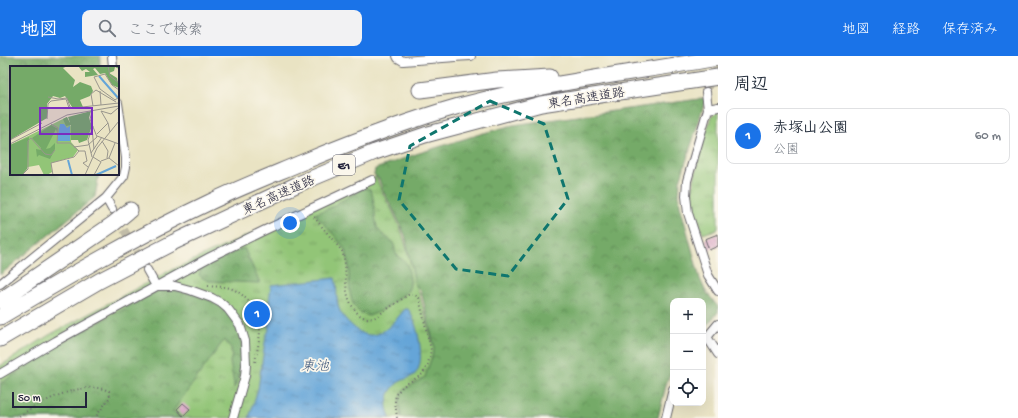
<!DOCTYPE html>
<html lang="ja">
<head>
<meta charset="utf-8">
<style>
  :root { --surface:#fff; --page:#f2f2f3; --text:#1f2937; --muted:#747a83; --line:#e0e1e3; --accent:#1a73e8 }
  body { margin:0; font-family:"Gochi Hand","Klee One",sans-serif; background:var(--page); color:var(--text) }
  .controls { position:absolute; right:12px; bottom:12px; display:grid; overflow:hidden; border-radius:8px; box-shadow:0 4px 16px #0002 }
  .controls button { width:36px; height:36px; display:grid; place-items:center; padding:0; border:0; border-bottom:1px solid var(--line); background:var(--surface); color:var(--text); font:20px sans-serif }
  .scale { position:absolute; left:12px; bottom:10px; width:75px; box-sizing:border-box; padding-left:4px; border:2px solid #22223b; border-top:0; font-size:11px; line-height:14px; white-space:nowrap; color:#22223b; -webkit-text-stroke:3px #fbf7ec; paint-order:stroke }
  .you { position:absolute; left:290px; top:167px; width:14px; height:14px; margin:-10px; border:3px solid #fff; border-radius:50%; background:#1a73e8; box-shadow:0 0 0 6px #1a73e833 }
  .badge { display:grid; place-items:center; width:26px; height:26px; border-radius:50%; background:var(--accent); color:#fff; font-size:13px; font-weight:700 }
  .pin { position:absolute; translate:-50% -50%; border:2px solid #fff; box-shadow:0 1px 4px #0006 }
  .list { margin:0; padding:0; list-style:none }
  h2 { display:flex; justify-content:space-between; align-items:center; height:52px; margin:0; padding:0 16px; font-size:17px }
  h2 small { font-size:13px; font-weight:400; color:var(--muted) }
  .list li { display:grid; grid-template-columns:26px 1fr auto; gap:12px; align-items:center; box-sizing:border-box; height:56px; margin:0 8px 8px; padding:0 8px; border:1px solid var(--line); border-radius:8px }
  .list b { display:block; font-size:15px; white-space:nowrap }
  .list p { margin:0; font-size:13px; white-space:nowrap; color:var(--muted) }
  .list em { font-size:13px; font-style:normal; color:var(--muted) }
  .icon { flex:none; width:22px; height:22px; fill:none; stroke:currentColor; stroke-width:2; stroke-linecap:round; stroke-linejoin:round }
  .map { position:relative; flex:none; width:718px; height:362px; overflow:hidden }
  header { display:flex; align-items:center; gap:24px; box-sizing:border-box; height:56px; padding:0 20px; background:var(--accent); color:#fff }
  header strong { font-size:19px }
  nav { display:flex; gap:22px; margin-inline-start:auto; font-size:14px }
  .search { width:280px; height:36px; background:var(--page); display:flex; align-items:center; gap:10px; box-sizing:border-box; padding:0 14px; border-radius:8px; color:var(--muted); font-size:15px }
  main { display:flex }
  aside { flex:1; background:var(--surface) }
  .map>svg:first-child { display:block }
  .grass { fill:url(#grass-tufts); stroke:#5a7459 }
  .forest { fill:url(#forest-crowns); stroke:#4c6652 }
  .water { fill:url(#water-ripples); stroke:#44648a }
  .building { fill:url(#building-back-hatch) }
  .lines { fill:none; stroke-linecap:round; stroke-linejoin:round }
  .minor-tunnel { stroke:#c1bca8; stroke-width:8; stroke-dasharray:8 4; stroke-linecap:butt }
  .minor-casing { stroke:#68666b; stroke-width:10 }
  .motorway-casing { stroke:#68666b; stroke-width:17 }
  .path { stroke:#68666b; stroke-width:2; stroke-dasharray:1 3; stroke-linecap:butt }
  .minor { stroke:#fff; stroke-width:8 }
  .motorway { stroke:#fff; stroke-width:15 }
  .marked { fill:none; stroke:#0f766e; stroke-width:3; stroke-dasharray:8 5; stroke-linejoin:round }
  .labels { text-anchor:middle; stroke-width:3.5; stroke-linejoin:round; paint-order:stroke }
  .shield { fill:#fbf7ec; stroke:#636270; stroke-width:1 }
  .shield-label { font-size:12px; font-weight:bold; fill:#22223b }
  .street-label { font-size:13px; fill:#22223b; stroke:#fbf7ec }
  .water-label { font-size:14px; font-style:italic; fill:#3d567a; stroke:#fbf7ec }
  .inset-river { fill:none; stroke:#65a5d8; stroke-width:2 }
  .inset-road { fill:none; stroke:#99968d; stroke-width:1 }
  .view { fill:#7b2cbf; fill-opacity:0.15; stroke:#7b2cbf; stroke-width:2 }
  .inset-edge { fill:none; stroke:#22223b; stroke-width:2 }
</style>
</head>
<body>
<header>
<strong>地図</strong>
<div class="search"><svg class="icon" aria-label="search" viewBox="0 0 24 24"><circle cx="10" cy="10" r="6"/><path d="M15 15l6 6"/></svg>ここで検索</div>
<nav><a>地図</a><a>経路</a><a>保存済み</a></nav>
</header>
<main>
<div class="map">
<svg width="718" height="362" viewBox="0 0 718 362">
  <defs>
    <pattern id="grass-tufts" width="24" height="20" patternUnits="userSpaceOnUse"><rect width="24" height="20" fill="#92c577"/><path d="M3 7l-1-3M5 7V3M7 7l1-3M15 17l-1-3M17 17v-4M19 17l1-3" fill="none" stroke="#77a063"/></pattern>
    <pattern id="forest-crowns" width="20" height="18" patternUnits="userSpaceOnUse"><rect width="20" height="18" fill="#75aa68"/><path d="M2 6a3 3 0 1 1 6 0M12 15a3 3 0 1 1 6 0" fill="none" stroke="#608a57"/></pattern>
    <pattern id="water-ripples" width="26" height="14" patternUnits="userSpaceOnUse"><rect width="26" height="14" fill="#65a5d8"/><path d="M2 4q2-2 4 0t4 0M15 11q2-2 4 0t4 0" fill="none" stroke="#5386b0"/></pattern>
    <pattern id="building-back-hatch" width="6" height="6" patternUnits="userSpaceOnUse"><rect width="6" height="6" fill="#dca7c7"/><path d="M-1 5l2 2M0 0l6 6M5-1l2 2" fill="none" stroke="#bc8fac"/></pattern>
  </defs>
  <rect width="100%" height="100%" fill="#fbf7ec"/>
  <filter id="ink" filterUnits="userSpaceOnUse"><feTurbulence type="fractalNoise" baseFrequency=".025" numOctaves="2"/><feDisplacementMap in="SourceGraphic" scale="8" xChannelSelector="R" yChannelSelector="G"/><feConvolveMatrix kernelMatrix="1 2 1 2 8 2 1 2 1" color-interpolation-filters="sRGB"/></filter>
  <filter id="wash" filterUnits="userSpaceOnUse"><feTurbulence type="fractalNoise" baseFrequency=".012" numOctaves="4" result="noise"/><feDisplacementMap in="SourceGraphic" scale="16" xChannelSelector="R" yChannelSelector="G"/><feGaussianBlur stdDeviation="0.9" result="paint"/><feColorMatrix in="noise" values="0 0 0 0 0 0 0 0 0 0 0 0 0 0 0 0 0 1.4 0 .05"/><feComposite in="paint" operator="in"/></filter>
  <g filter="url(#wash)">
    <rect width="100%" height="100%" fill="#e9e3c3"/>
    <path class="grass" d="M 717,55 L 718,55 L 718,173 L 703,178 L 691,148 L 691,141 L 699,99 L 711,61 Z
      M 376,121 L 382,136 L 392,154 L 402,176 L 435,294 L 428,316 L 402,362 L 0,362 L 0,310 L 49,279 L 167,216 Z"/>
    <path class="forest" d="M 0,0 L 100,0 L 100,11 L 11,11 L 11,118 L 99,118 L 95,141 L 0,219 Z
      M 706,42 L 680,125 L 679,140 L 680,149 L 700,223 L 705,234 L 718,251 L 718,256 L 703,274 L 703,245 L 673,245 L 673,314 L 667,325 L 658,362 L 401,362 L 399,346 L 401,337 L 405,333 L 425,321 L 434,294 L 434,289 L 421,235 L 415,229 L 405,179 L 394,155 L 383,135 L 379,123 L 374,119 L 375,113 L 416,98 L 480,78 L 513,69 Z
      M 363,132 L 370,133 C 375,141 374,160 377,171 C 381,181 390,180 394,189 C 395,191 395,196 396,198 L 407,208 C 409,217 413,227 407,236 L 381,255 L 369,260 C 339,253 355,213 345,194 C 340,184 323,167 315,158 L 332,151 Z
      M 244,192 L 260,227 L 209,225 L 201,221 L 199,218 L 202,211 Z
      M 157,235 C 168,235 180,234 190,237 C 203,241 219,247 228,257 C 245,275 245,311 234,332 L 234,328 L 230,306 L 232,299 L 231,292 L 224,284 L 173,355 L 182,362 L 0,362 L 0,328 L 61,287 Z"/>
    <path class="water" d="M 335,222 C 338,232 335,245 340,255 C 344,263 351,269 357,274 C 378,289 392,268 405,253 L 408,253 C 417,265 427,306 415,318 C 411,322 406,322 401,325 C 394,328 387,338 387,347 C 386,352 389,357 390,362 L 249,362 L 258,333 L 266,280 L 269,274 L 267,263 L 271,229 Z"/>
    <g id="blocks">
      <path class="building" d="M 718,178 L 718,190 L 709,194 L 705,183 Z
        M 183,347 L 190,353 L 183,360 L 177,353 Z"/>
    </g>
  </g>
  <g filter="url(#ink)">
    <use href="#blocks" fill-opacity="0" stroke="#68666b" stroke-width="1"/>
    <g class="lines">
      <path class="minor-tunnel" d="M 706,36 L 718,5
        M 112,153 L 147,214"/>
      <g class="minor-casing">
        <path id="minor" d="M 112,0 L 113,11
          M 397,0 L 398,2 L 403,5 L 456,1
          M 452,1 L 471,0
          M 706,36 L 708,53 L 687,125 L 686,140 L 688,157 L 708,219 L 718,235
          M 708,53 L 718,51
          M 106,142 L 112,153
          M 147,214 L 156,230 L 175,230 L 190,234 L 212,242 L 221,247 L 228,253 L 240,269 L 245,285 L 246,309 L 245,320 L 233,362
          M 0,228 L 106,142 L 124,120 L 126,111 L 126,102 L 118,47
          M 707,281 L 718,298
          M 703,286 L 718,268
          M 0,318 L 56,285 L 210,201 L 263,175 L 372,124
          M 666,362 L 673,333"/>
      </g>
      <g class="motorway-casing">
        <path id="motorway" d="M 420,34 L 497,24 L 550,21
          M 0,245 L 113,168 L 130,154
          M 0,261 C 69,220 138,180 210,146 C 241,131 272,119 303,106 C 354,85 406,65 459,50 C 544,27 632,17 718,2
          M 0,283 L 99,225 L 174,186 L 296,129 L 375,96 L 425,79 L 541,48 L 718,21"/>
      </g>
      <path class="path" d="M 314,161 L 342,195 C 349,215 341,236 355,254 C 360,261 365,263 374,262 L 408,239 L 415,239 L 419,242 L 431,294 L 428,308 L 423,318 L 403,330 L 396,338 L 395,345 L 397,362
        M 208,230 C 215,231 222,230 230,232 C 245,237 260,256 260,272 C 260,284 257,295 255,306
        M 16,362 C 39,347 82,323 109,335 L 110,341 L 95,362"/>
      <use href="#minor" class="minor"/>
      <use href="#motorway" class="motorway"/>
    </g>
  </g>
  <path class="marked" d="M 490,45 L 544,68 L 568,143 L 508,220 L 456,213 L 399,144 L 410,90 Z"/>
  <g class="labels">
    <rect class="shield" x="333" y="99" width="22" height="20" rx="3"/>
    <g class="shield-label">
      <text x="344" y="113">E1</text>
    </g>
    <g class="street-label">
      <text transform="translate(586 41) rotate(-9)" y="5">東名高速道路</text>
      <text transform="translate(278 138) rotate(-24)" y="5">東名高速道路</text>
    </g>
    <g class="water-label">
      <text x="315" y="314">東池</text>
    </g>
  </g>
  <g transform="translate(10 10)">
    <rect width="109" height="109" fill="#e9e3c3"/>
    <path d="M 57,51 L 62,63 L 61,76 L 68,84 L 63,91 L 41,97 L 42,106 L 37,109 L 34,109 L 29,99 L 18,101 L 9,109 L 0,108 L 0,79 Z" fill="#92c577"/>
    <path d="M 0,0 L 58,0 L 53,2 L 65,14 L 63,21 L 70,16 L 81,20 L 83,25 L 80,30 L 70,34 L 73,41 L 62,41 L 55,30 L 50,32 L 43,30 L 37,38 L 37,52 L 0,74 ZM 68,0 L 109,0 L 109,3 L 105,1 L 104,5 L 99,7 L 107,12 L 109,22 L 102,19 L 95,7 L 90,8 L 85,2 L 83,3 L 88,9 L 75,11 L 75,6 L 80,6 L 76,3 L 72,5 ZM 81,45 L 79,52 L 82,60 L 77,74 L 69,77 L 68,74 L 61,74 L 61,59 L 56,60 L 53,53 L 57,51 L 60,57 L 58,51 ZM 41,59 L 48,63 L 47,66 L 46,63 L 36,83 L 40,82 L 45,77 L 45,83 L 40,93 L 29,89 L 27,91 L 26,83 L 31,84 L 31,82 L 22,72 ZM 19,71 L 17,103 L 12,109 L 0,108 L 0,79 Z" fill="#75aa68"/>
    <path d="M48 84a6 6 0 1 1 12 0a6 6 0 1 1-12 0Z" fill="#92c577"/>
    <path d="M 50,58 L 54,58 L 57,62 L 60,60 L 60,75 L 47,75 Z" fill="#65a5d8"/>
    <path class="inset-river" d="M 89,10 L 109,33M 58,94 L 62,109M 86,109 L 106,100"/>
    <path class="inset-road" d="M 98,0 L 100,10 L 109,17M 109,24 L 102,19 L 95,8 L 84,11 L 90,23 L 105,34 L 109,31M 90,25 L 91,39M 38,31 L 48,33 L 57,32 L 60,41 L 63,42 L 109,37M 83,40 L 81,28 L 86,24 L 106,36M 91,45 L 101,48 L 108,42M 91,45 L 98,57 L 100,66M 37,53 L 38,38 L 41,35 L 56,33 L 59,42 L 63,42M 41,58 L 48,62 L 47,77 L 60,77 L 69,85 L 75,85 L 77,95 L 73,97 L 78,101M 82,62 L 84,83M 87,68 L 98,57M 87,70 L 109,78M 21,72 L 35,88 L 41,89 L 45,84M 0,74 L 32,57M 92,75 L 98,85 L 97,92M 0,78 L 57,49 L 109,40M 64,81 L 78,79 L 87,71 L 80,53 L 82,46M 81,87 L 92,71M 82,91 L 78,74 L 83,60M 83,91 L 91,96 L 84,109M 99,92 L 109,100M 91,95 L 99,92 L 105,77M 12,109 L 18,103 L 18,75 L 21,72M 43,109 L 41,97 L 64,91 L 69,85M 75,109 L 87,82 L 109,55"/>
    <path class="view" d="M 30,42 L 82,42 L 82,68 L 30,68 Z"/>
    <rect width="109" height="109" class="inset-edge"/>
  </g>
</svg>
<div class="controls">
<button>+</button>
<button>−</button>
<button><svg class="icon" aria-label="locate" viewBox="0 0 24 24"><circle cx="12" cy="12" r="6"/><path d="M12 2v4M12 18v4M2 12h4M18 12h4"/></svg></button>
</div>
<div class="scale">50 m</div>
<div class="you"></div>
<div class="pin badge" style="left:257px;top:258px">1</div>
</div>
<aside>
<h2>周辺<small></small></h2>
<ul class="list">
<li><span class="badge">1</span><div><b>赤塚山公園</b><p>公園</p></div><em>60 m</em></li>
</ul>
</aside>
</main>
</body>
</html>
